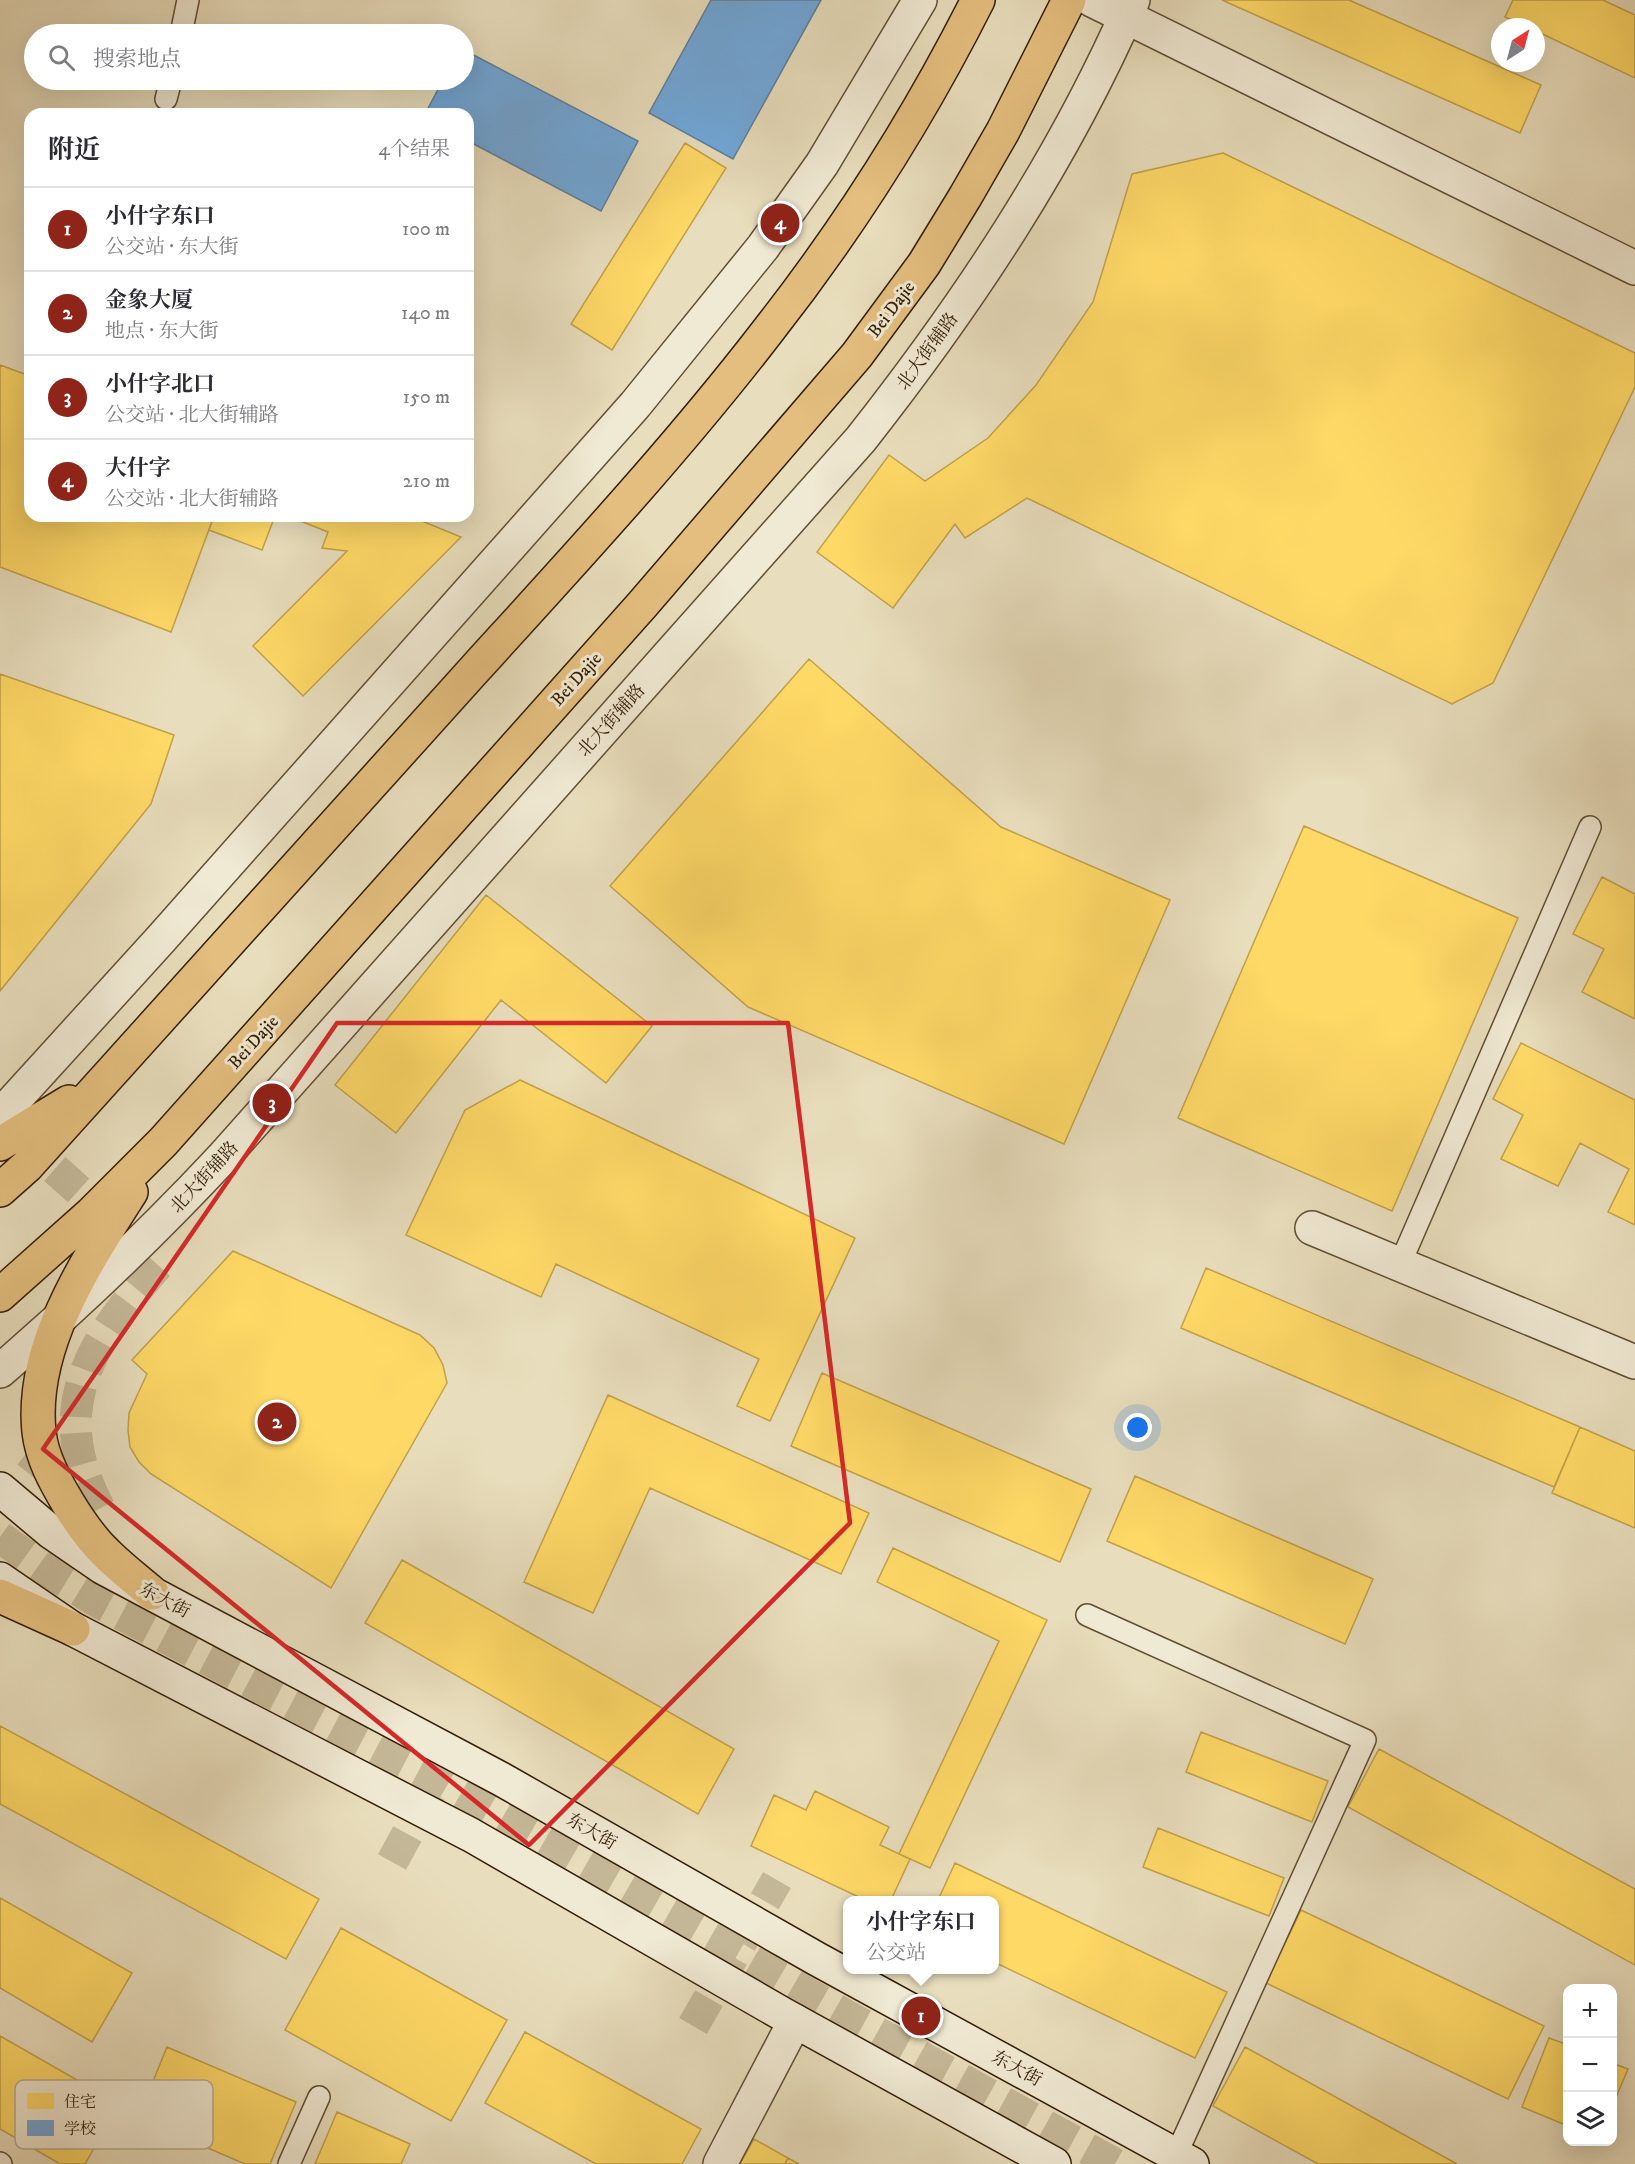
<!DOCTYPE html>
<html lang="zh">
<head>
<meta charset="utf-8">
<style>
  :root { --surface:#fff; --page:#f2f2f3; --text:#2b2b33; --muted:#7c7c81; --line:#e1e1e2; --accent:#8f2418 }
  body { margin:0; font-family:"IM FELL DW Pica","Noto Serif SC",serif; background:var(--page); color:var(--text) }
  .controls { position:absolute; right:18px; bottom:18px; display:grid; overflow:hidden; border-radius:12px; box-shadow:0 6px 24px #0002 }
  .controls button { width:54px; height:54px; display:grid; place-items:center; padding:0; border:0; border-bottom:2px solid var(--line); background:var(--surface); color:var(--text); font:30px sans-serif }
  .compass { position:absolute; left:1491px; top:18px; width:54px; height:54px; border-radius:50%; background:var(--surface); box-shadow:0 6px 24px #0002; rotate:36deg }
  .you { position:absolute; left:1138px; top:1428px; width:21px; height:21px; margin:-15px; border:4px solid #fff; border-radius:50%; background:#1a73e8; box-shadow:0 0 0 9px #1a73e833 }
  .badge { display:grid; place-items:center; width:39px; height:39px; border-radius:50%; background:var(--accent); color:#fff; font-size:20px; font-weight:700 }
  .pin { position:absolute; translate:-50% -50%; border:3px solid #fff; box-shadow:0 2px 6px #0006 }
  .popup { position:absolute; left:843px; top:1896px; width:156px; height:78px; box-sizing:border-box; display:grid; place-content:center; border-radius:12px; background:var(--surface); filter:drop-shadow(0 2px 4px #0005); font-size:20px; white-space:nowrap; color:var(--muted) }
  .popup b { font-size:22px; color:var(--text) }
  .popup::after { content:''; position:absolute; left:50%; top:100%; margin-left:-12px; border:12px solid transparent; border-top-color:var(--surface) }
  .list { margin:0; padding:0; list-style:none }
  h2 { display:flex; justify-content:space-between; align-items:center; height:78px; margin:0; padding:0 24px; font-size:26px }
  h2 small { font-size:20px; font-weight:400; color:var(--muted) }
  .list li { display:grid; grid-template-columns:39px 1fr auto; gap:18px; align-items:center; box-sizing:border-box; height:84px; padding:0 24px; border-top:2px solid var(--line) }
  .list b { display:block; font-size:22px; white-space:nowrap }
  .list p { margin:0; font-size:20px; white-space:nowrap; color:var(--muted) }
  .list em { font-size:20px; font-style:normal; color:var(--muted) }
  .icon { flex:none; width:33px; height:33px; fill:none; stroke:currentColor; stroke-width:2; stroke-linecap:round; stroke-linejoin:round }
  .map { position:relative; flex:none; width:1635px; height:2164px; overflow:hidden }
  .search { position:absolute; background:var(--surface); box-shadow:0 6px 24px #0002; left:24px; top:24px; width:450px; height:66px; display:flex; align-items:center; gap:15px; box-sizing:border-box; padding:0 21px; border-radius:33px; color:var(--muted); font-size:22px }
  .panel { position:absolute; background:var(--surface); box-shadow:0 6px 24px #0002; left:24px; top:108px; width:450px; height:414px; border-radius:18px }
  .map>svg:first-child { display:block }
  .homes { fill:#ffd966; stroke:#c2a149; stroke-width:1.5 }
  .schools { fill:#6fa8dc; stroke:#5d7f9c; stroke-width:1.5 }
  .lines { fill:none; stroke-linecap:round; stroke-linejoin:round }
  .pedestrian-tunnel { stroke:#c4b797; stroke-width:32; stroke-dasharray:32 16; stroke-linecap:butt }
  .service-casing { stroke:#604e33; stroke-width:24 }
  .minor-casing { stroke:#604e33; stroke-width:36 }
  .tertiary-casing { stroke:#604e33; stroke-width:36 }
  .secondary-casing { stroke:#331e05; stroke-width:36 }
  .primary-casing { stroke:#331e05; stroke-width:36 }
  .service { stroke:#f0e9d3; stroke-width:21 }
  .minor { stroke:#f0e9d3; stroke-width:33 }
  .tertiary { stroke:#f0e9d3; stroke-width:33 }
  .secondary { stroke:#f0e9d3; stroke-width:33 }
  .primary { stroke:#e4be7e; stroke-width:33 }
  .marked { fill:none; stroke:#d62828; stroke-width:4.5; stroke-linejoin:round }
  .labels { text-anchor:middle; stroke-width:6; stroke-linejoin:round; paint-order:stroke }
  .street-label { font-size:18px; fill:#331e05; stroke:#f0e9d3 }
  .key { fill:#f0e9d3; stroke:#b7ac95; stroke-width:1.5 }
  .key-label { font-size:16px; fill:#331e05 }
</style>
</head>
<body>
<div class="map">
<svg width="1635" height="2164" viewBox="0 0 1635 2164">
  <rect width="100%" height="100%" fill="#e8ddbc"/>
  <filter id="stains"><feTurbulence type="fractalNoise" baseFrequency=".00333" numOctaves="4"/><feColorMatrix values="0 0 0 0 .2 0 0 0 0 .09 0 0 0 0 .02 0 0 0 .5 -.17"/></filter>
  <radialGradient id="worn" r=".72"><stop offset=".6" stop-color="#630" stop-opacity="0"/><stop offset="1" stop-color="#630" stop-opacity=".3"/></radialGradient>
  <path class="homes" d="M 1222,0 L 1349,0 L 1541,85 L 1520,133 Z
    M 1513,0 L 1603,0 L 1635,15 L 1635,78 L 1536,31 L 1536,27 L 1527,27 L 1505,17 Z
    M 685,143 L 726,168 L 612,350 L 571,324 Z
    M 1223,153 L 1635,353 L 1635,387 L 1493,683 L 1452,704 L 1027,498 L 965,538 L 955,524 L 893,608 L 817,552 L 889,455 L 925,481 L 988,438 L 1036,385 L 1093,302 L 1132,174 Z
    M 0,365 L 30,376 L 30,516 L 214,516 L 171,632 L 0,567 Z
    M 214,516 L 275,516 L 262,550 L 209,530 Z
    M 288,516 L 410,516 L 461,537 L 303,696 L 253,646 L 347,551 L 322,548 L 328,532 Z
    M 809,659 L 1001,827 L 1170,900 L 1064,1144 L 748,1007 L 610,886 Z
    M 0,674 L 174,735 L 151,804 L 0,991 Z
    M 1304,826 L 1518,918 L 1392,1211 L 1178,1118 Z
    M 1602,877 L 1635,894 L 1635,1019 L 1582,992 L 1604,949 L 1573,934 Z
    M 486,895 L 652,1026 L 606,1083 L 501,1000 L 396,1133 L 335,1085 Z
    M 1521,1043 L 1635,1100 L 1635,1225 L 1608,1212 L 1629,1169 L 1580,1143 L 1558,1186 L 1501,1159 L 1523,1115 L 1493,1099 Z
    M 520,1080 L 855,1238 L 770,1421 L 737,1406 L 759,1359 L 556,1264 L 541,1297 L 406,1235 L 465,1110 Z
    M 233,1251 L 420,1335 L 434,1348 L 443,1365 L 447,1383 L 331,1588 L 151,1474 L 139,1462 L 130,1447 L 128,1430 L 129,1413 L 147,1374 L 132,1360 Z
    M 1206,1268 L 1580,1427 L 1554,1487 L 1181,1328 Z
    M 822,1373 L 1091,1489 L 1060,1562 L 791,1446 Z
    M 608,1395 L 869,1513 L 841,1574 L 650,1488 L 593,1613 L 524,1582 Z
    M 1580,1427 L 1635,1451 L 1635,1528 L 1552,1493 Z
    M 1135,1476 L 1373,1579 L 1345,1644 L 1107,1541 Z
    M 893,1548 L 1047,1620 L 930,1868 L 899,1854 L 999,1641 L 877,1582 Z
    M 402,1560 L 734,1749 L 698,1814 L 365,1623 Z
    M 0,1726 L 319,1899 L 286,1959 L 0,1804 Z
    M 1201,1732 L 1328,1781 L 1312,1822 L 1186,1772 Z
    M 1379,1749 L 1635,1889 L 1635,1965 L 1348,1807 Z
    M 815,1791 L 889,1827 L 880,1845 L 910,1859 L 891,1900 L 865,1900 L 751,1846 L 774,1795 L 806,1810 Z
    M 1158,1828 L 1284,1878 L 1269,1916 L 1143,1867 Z
    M 955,1863 L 1227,1992 L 1195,2058 L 994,1962 L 994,1900 L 938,1900 Z
    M 0,1898 L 132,1973 L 92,2042 L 0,1988 Z
    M 1301,1910 L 1544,2026 L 1508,2099 L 1266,1983 Z
    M 341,1928 L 507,2020 L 451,2121 L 285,2030 Z
    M 525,2032 L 701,2129 L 682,2164 L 596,2164 L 485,2103 Z
    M 0,2036 L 119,2104 L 85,2164 L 60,2164 L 0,2129 Z
    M 1549,2038 L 1568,2045 L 1568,2126 L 1522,2107 Z
    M 167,2047 L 296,2102 L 270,2164 L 245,2164 L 138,2118 Z
    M 1245,2047 L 1457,2164 L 1318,2164 L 1213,2106 Z
    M 1612,2063 L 1628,2069 L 1612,2107 Z
    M 337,2112 L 410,2144 L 401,2164 L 315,2164 Z
    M 754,2139 L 788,2158 L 785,2164 L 740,2164 Z
    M 788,2158 L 799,2164 L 785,2164 Z"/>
  <path class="schools" d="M 711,0 L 821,0 L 733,159 L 649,113 Z
    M 464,50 L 638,141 L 601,211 L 468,141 L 468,114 L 425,114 L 443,80 L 464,80 Z"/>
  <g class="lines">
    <path class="pedestrian-tunnel" d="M 19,1137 L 160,1263 C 88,1344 43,1413 105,1518
      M 0,1512 L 59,1438
      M 0,1537 L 46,1570 L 98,1602 L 437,1780 L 842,2013 L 1115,2164
      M 392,1862 L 433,1787
      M 693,2026 L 777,1880"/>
    <g class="service-casing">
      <path id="service" d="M 181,34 L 188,0
        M 166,99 L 171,80
        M 1400,1264 L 1590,827
        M 1087,1615 L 1365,1740 L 1176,2155
        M 0,2163 L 1,2164
        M 289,2164 L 319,2097"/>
    </g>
    <g class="minor-casing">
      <path id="minor" d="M 1092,0 L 1635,268
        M 1312,1228 L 1635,1362
        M 720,2164 L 795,2021"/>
    </g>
    <g class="tertiary-casing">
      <path id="tertiary" d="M 0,1116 L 161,939 L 635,405 L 763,247 L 822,164 L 920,0
        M 0,1371 C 79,1303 153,1232 224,1156 L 861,439 C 968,303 1064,159 1133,0"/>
    </g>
    <g class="secondary-casing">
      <path id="secondary" d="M 0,1489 L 51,1532 L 102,1567 L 501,1779 L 817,1959 L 1192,2164
        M 0,1579 L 73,1629 L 471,1835 L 786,2016 L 1054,2164"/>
    </g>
    <g class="primary-casing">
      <path id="primary" d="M 0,1144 L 69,1102
        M 0,1190 L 27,1166 C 176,1001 325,836 474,670 C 574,560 676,450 767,332 C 848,229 919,117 978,0
        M 131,1192 C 87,1261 30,1346 39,1432 C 42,1458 55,1481 68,1503 C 79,1521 92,1540 107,1554 C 121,1568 137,1580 152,1593
        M 0,1295 L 92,1213 L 163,1142 L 642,605 L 857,355 L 924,264 L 965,197 L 1003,131 L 1069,0
        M 0,1596 L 73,1629"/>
    </g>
    <use href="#service" class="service"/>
    <use href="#minor" class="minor"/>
    <use href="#tertiary" class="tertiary"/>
    <use href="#secondary" class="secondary"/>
    <use href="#primary" class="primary"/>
  </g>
  <path class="marked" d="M 337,1023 L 788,1023 L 850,1523 L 529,1845 L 43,1449 Z"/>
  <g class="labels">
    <g class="street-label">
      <text transform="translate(891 309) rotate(-53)" y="6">Bei Dajie</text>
      <text transform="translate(927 351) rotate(-54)" y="6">北大街辅路</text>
      <text transform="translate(576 679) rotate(-48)" y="6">Bei Dajie</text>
      <text transform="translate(611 720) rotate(-48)" y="6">北大街辅路</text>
      <text transform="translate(253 1042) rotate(-48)" y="6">Bei Dajie</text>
      <text transform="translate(204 1177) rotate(-47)" y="6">北大街辅路</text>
      <text transform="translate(165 1600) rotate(28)" y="6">东大街</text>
      <text transform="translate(592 1831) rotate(30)" y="6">东大街</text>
      <text transform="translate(1017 2068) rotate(29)" y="6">东大街</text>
    </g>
  </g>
  <rect x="15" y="2080" width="198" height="69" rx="9" class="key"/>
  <rect x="27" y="2093" width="27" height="16" fill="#ffd966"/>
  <rect x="27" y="2120" width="27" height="16" fill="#6fa8dc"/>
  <g class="key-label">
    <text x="64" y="2107">住宅</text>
    <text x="64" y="2134">学校</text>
  </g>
  <rect width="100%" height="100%" filter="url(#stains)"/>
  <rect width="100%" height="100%" fill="url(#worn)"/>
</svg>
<div class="controls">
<button>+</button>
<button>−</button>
<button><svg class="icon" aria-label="layers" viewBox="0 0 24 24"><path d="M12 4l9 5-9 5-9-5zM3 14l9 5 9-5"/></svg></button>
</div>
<svg class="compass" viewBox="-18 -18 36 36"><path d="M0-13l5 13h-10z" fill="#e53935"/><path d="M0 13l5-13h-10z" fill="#7c7c81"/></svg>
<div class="you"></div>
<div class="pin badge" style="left:921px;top:2016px">1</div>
<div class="popup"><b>小什字东口</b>公交站</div>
<div class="pin badge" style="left:277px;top:1422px">2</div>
<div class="pin badge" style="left:272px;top:1103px">3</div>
<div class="pin badge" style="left:780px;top:223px">4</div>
<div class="search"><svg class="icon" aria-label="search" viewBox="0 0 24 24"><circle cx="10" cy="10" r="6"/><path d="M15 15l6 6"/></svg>搜索地点</div>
<section class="panel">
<h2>附近<small>4个结果</small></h2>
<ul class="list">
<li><span class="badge">1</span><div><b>小什字东口</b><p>公交站 · 东大街</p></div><em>100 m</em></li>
<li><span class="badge">2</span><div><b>金象大厦</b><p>地点 · 东大街</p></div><em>140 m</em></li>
<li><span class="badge">3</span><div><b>小什字北口</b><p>公交站 · 北大街辅路</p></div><em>150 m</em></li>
<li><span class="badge">4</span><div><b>大什字</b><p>公交站 · 北大街辅路</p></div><em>210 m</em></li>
</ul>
</section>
</div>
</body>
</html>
